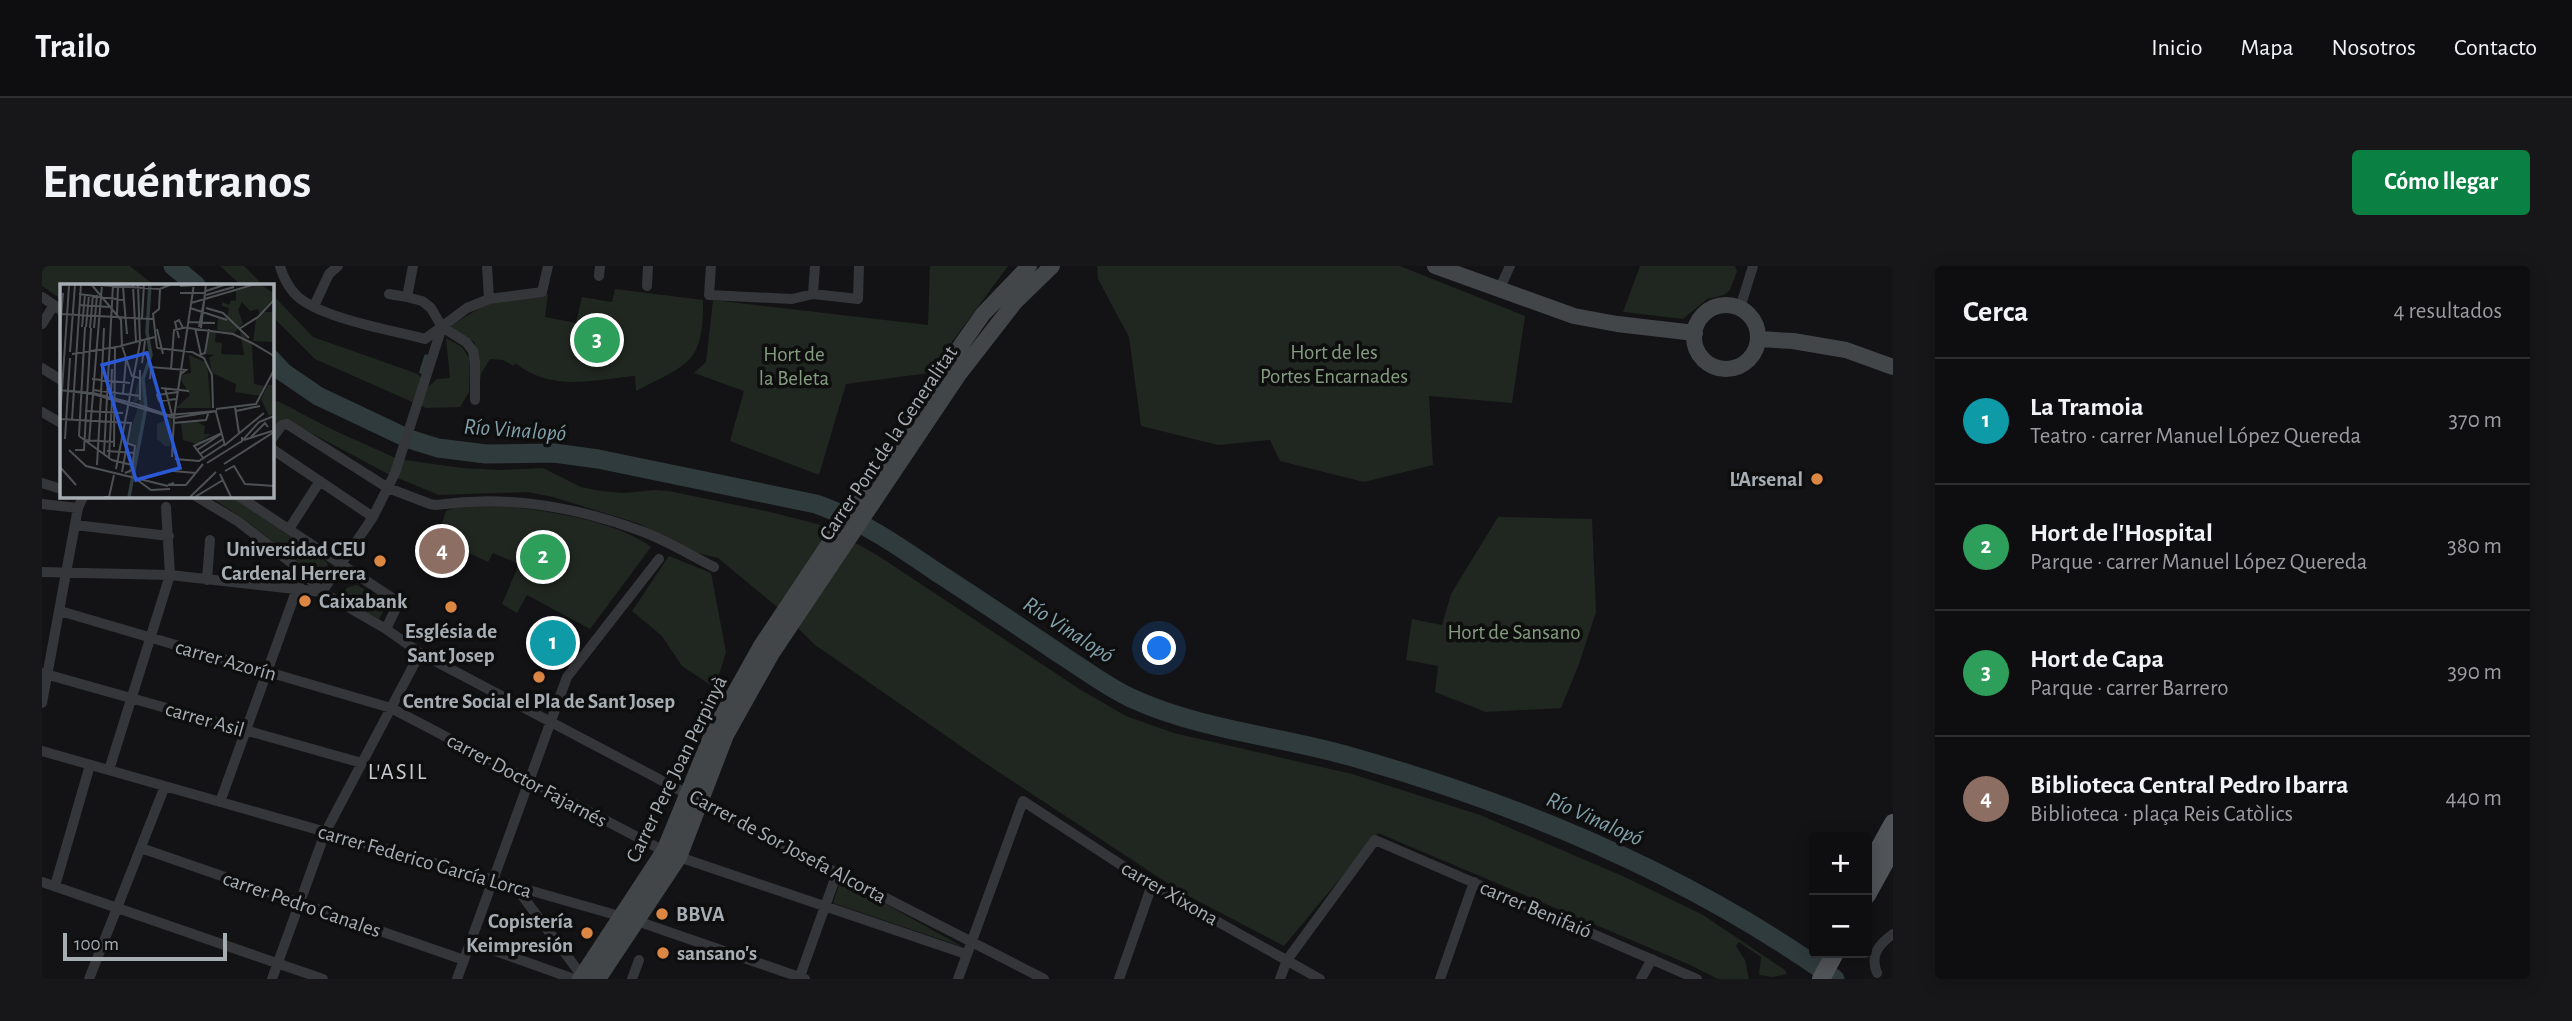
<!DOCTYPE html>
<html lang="es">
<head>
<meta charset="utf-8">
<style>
  :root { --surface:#0e0e10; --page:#171719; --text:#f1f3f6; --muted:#9b9c9f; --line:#2e2e30; --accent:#0b8043 }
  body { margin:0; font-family:"Alegreya Sans",sans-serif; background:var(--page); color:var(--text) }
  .controls { position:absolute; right:21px; bottom:21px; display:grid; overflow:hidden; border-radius:7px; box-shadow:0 4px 18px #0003 }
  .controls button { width:63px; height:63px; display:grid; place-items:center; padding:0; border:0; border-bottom:2px solid var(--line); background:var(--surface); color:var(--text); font:35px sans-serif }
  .scale { position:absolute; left:21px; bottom:18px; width:164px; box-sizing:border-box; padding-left:7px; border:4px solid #a6adb3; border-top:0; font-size:19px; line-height:24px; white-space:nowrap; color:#a6adb3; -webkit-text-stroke:5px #0e0e0f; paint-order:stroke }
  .you { position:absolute; left:1118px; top:383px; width:24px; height:24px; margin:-18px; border:5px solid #fff; border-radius:50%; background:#1a73e8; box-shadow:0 0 0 10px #1a73e833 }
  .badge { display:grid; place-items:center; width:46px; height:46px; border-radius:50%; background:var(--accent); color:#fff; font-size:23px; font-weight:700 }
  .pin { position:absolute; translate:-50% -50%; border:4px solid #fff; box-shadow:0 2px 7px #0006 }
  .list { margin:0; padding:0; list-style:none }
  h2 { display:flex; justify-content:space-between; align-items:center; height:91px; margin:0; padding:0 28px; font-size:30px }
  h2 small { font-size:23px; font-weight:400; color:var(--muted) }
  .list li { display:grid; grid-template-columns:46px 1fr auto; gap:21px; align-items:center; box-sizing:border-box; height:126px; padding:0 28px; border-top:2px solid var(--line) }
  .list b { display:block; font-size:26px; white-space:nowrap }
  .list p { margin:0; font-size:23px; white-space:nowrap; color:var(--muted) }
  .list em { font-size:23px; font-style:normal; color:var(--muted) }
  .map { position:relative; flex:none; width:1851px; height:713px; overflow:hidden; border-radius:7px }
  header { display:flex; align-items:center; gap:42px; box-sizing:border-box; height:98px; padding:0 35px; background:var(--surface); border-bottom:2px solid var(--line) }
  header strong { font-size:33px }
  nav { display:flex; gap:38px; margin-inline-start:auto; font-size:24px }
  .intro { display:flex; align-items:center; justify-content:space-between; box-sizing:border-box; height:168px; padding:0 42px }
  h1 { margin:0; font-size:49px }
  .button { padding:18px 32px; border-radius:7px; background:var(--accent); color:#fff; font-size:24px; font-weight:700 }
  main { display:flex; gap:42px; padding:0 42px }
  aside { flex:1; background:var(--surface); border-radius:7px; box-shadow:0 4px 18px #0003 }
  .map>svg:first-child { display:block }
  .green { fill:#202620 }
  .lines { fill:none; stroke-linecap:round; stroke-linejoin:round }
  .stream { stroke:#303b3e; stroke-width:3.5 }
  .river { stroke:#303b3e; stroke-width:19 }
  .street { stroke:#353639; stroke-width:10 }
  .secondary { stroke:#434649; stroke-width:16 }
  .primary { stroke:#515458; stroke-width:18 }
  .poi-dot { fill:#dc8643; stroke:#0e0e0f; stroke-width:2.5 }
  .labels { text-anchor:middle; stroke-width:7; stroke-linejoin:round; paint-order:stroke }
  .park-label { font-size:21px; fill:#849c7f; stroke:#0e0e0f }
  .street-label { font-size:21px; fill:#a6adb3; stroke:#0e0e0f }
  .poi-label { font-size:21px; font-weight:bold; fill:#a6adb3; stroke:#0e0e0f; text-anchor:end }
  .water-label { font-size:23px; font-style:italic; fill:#81a1ab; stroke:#0e0e0f }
  .neighbourhood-label { font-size:23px; letter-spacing:2px; fill:#c7cbd0; stroke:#0e0e0f }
  .inset-river { fill:none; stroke:#303b3e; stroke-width:3.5 }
  .inset-road { fill:none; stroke:#4e5154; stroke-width:2 }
  .view { fill:#2b58d4; fill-opacity:0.15; stroke:#2b58d4; stroke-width:3.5 }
  .inset-edge { fill:none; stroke:#a6adb3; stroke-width:3.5 }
</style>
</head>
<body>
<header>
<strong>Trailo</strong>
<nav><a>Inicio</a><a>Mapa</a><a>Nosotros</a><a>Contacto</a></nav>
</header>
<div class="intro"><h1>Encuéntranos</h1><a class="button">Cómo llegar</a></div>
<main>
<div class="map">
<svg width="1851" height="713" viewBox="0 0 1851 713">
  <rect width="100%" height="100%" fill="#131315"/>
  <path class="green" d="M 0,0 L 88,0 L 112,19 L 19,19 L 19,33 L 0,20 Z
    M 178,0 L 202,0 L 221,19 L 199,19 Z
    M 888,0 L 966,0 L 887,107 L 804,118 L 777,209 L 688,175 L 702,125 L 652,107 L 664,96 L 671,34 L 886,59 Z
    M 1055,0 L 1358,0 L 1483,50 L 1470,137 L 1387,130 L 1391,199 L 1322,216 L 1238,195 L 1228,174 L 1176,179 L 1099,160 L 1087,71 L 1056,13 Z
    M 1598,0 L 1693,0 L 1695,5 L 1688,24 L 1682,29 L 1665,33 L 1641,53 L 1581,46 Z
    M 573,23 L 661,34 C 662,99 645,98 594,125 L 593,110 C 550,114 510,126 473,97 L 472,100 L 461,94 L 448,93 L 439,108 L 437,125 L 438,97 L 432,76 L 406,61 L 448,36 L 506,28 L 503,51 L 534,57 L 540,31 L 570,36 Z
    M 229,27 L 271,71 L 376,108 L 386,121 L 395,113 L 408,112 L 404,72 L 420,81 L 428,93 L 427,126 L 418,141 L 384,142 L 273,93 L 229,49 Z
    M 236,135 L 289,163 L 356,193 L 420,202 L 459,204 L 501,202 L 539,221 L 559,225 L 582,227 L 612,224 L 627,225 L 728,246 L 783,260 L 835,289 L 1039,424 L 1084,450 L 1132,467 L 1310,508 L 1438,549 L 1585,612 L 1661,649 L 1743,704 L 1745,708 L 1731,711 L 1717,709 L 1719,691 L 1697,676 L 1694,680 L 1703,694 L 1707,713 L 1676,713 L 1646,698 L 1336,567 L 1242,680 L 1139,626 L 946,499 L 773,379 L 735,341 L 676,292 L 647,285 L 598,258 L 511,231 L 486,226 L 397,229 L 346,208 L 245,154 L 230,166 L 229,137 Z
    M 165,229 L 187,229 L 285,296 L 286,301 L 278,312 L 275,310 L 203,254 Z
    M 438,238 C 487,242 569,251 609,281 L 548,363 L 485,329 L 475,347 L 460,338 L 477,298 L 451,287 L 446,296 L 395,272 L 404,245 L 412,242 Z
    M 1456,251 L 1550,253 L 1554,346 L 1537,398 L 1519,442 L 1444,446 L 1393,426 L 1396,400 L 1364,394 L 1370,353 L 1400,359 L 1409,328 Z
    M 627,290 L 669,307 L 684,386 L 673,422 L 640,400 L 620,370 L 590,345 Z
    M 315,319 L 346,337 L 337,353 L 305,336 L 301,326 L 306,321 Z
    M 799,613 L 921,681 L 791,637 Z"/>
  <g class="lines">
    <path class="stream" d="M 379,106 L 384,90"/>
    <path class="river" d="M 131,0 L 154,19
      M 229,93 L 241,106 L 276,130 L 367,173 L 396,182 L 444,188 L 512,187 L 556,193 L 774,238 C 817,253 855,279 893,305 C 936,333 978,361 1021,390 C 1043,404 1065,421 1089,432 C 1161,465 1240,470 1314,492 C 1485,541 1649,610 1793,713"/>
    <path class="street" d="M 238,0 C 240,9 247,22 254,29 C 277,52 350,64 383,73 L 425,42 L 447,33 L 500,26 L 506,0
      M 371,0 L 365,31 L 380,35 L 389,42 L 400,61 L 424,76 L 431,85 L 433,96 L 433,134
      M 445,0 L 447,33
      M 669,0 L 667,29 L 750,33 L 771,28 L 816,33 L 817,0
      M 557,10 L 558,0
      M 605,20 L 606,0
      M 1457,24 L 1468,0
      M 347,28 L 365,31
      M 771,28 L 773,0
      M 0,31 L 19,44
      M 272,40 L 287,8 L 296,0
      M 1698,42 L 1711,0
      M 0,58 L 12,39
      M 0,102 L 19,114
      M 0,146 L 19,157
      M 229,174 L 240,159 L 245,158 L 346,222 L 388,238 L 394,239 C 466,229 531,240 599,265 C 624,274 648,289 672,301
      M 229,179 L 230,183 L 331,251
      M 0,217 L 19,223
      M 152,229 L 197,256 L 261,306 L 280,326 L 344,363 L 378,387 L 795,607 L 1002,713
      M 195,229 L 353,334 L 354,342 L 344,363
      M 0,238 L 36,242
      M 33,259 L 127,270
      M 247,263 L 278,215
      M 0,306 L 128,309 L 280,326 L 331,251 L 353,207 L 400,61
      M 165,314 L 168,274
      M 18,345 L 349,442 L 622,585
      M 0,407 L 320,497
      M 0,437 L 36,242 L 42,229
      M 0,485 L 595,655 L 763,713
      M 67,504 L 128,309 L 124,241
      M 178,536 L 261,306
      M 99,582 L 422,694
      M 637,591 L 924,688
      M 0,616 L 281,713
      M 13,620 L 48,499
      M 473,620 L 540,710
      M 428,676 L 532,713
      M 1835,707 C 1828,689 1836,679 1851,668
      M 47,713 L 123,520
      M 230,713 L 283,567 L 378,387
      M 415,713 L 525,411 L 617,293
      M 590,713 L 597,694
      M 757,713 L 795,607
      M 916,713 L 981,535 L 1110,619 L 1278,713
      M 1077,713 L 1110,619
      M 1238,713 L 1245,694 L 1333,574 L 1655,713
      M 1398,713 L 1432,616
      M 1599,713 L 1610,693"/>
    <path class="secondary" d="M 1393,0 L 1532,50 L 1575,58 L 1653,67
      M1652 71a32 32 0 1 1 64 0a32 32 0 1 1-64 0Z
      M 1716,73 L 1751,75 L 1804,84 L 1851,101
      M 538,713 L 622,585 L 671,466 L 719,380 L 922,75 L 941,48 L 987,0
      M 556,713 L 637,591 L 684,469 L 730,387 L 917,108 L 973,36 L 1010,0"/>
    <path class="primary" d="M 1825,604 L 1851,557
      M 1825,629 L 1851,582
      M 1779,713 L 1793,687"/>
  </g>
  <g class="poi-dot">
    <circle cx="1775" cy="213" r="7"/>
    <circle cx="338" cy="295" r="7"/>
    <circle cx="263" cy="335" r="7"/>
    <circle cx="409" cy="341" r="7"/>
    <circle cx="497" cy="411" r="7"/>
    <circle cx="620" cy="648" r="7"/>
    <circle cx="545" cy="667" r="7"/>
    <circle cx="621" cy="687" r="7"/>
  </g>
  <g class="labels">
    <g class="park-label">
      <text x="1292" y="93">Hort de les<tspan x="1292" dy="24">Portes Encarnades</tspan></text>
      <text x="752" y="95">Hort de<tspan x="752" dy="24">la Beleta</tspan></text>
      <text x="1472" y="373">Hort de Sansano</text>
    </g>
    <g class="street-label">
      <text transform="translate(846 177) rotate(-56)" y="7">Carrer Pont de la Generalitat</text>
      <text transform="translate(184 394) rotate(16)" y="7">carrer Azorín</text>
      <text transform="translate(163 453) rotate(16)" y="7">carrer Asil</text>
      <text transform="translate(634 503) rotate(-64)" y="7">Carrer Pere Joan Perpinyà</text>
      <text transform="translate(485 514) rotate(28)" y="7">carrer Doctor Fajarnés</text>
      <text transform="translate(746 580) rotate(28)" y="7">Carrer de Sor Josefa Alcorta</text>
      <text transform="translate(383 595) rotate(16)" y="7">carrer Federico García Lorca</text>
      <text transform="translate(1128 627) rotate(30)" y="7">carrer Xixona</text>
      <text transform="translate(260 638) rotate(19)" y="7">carrer Pedro Canales</text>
      <text transform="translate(1494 643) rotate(23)" y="7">carrer Benifaió</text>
    </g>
    <g class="poi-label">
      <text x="1761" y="220">L'Arsenal</text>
      <text x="324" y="290">Universidad CEU<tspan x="324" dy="24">Cardenal Herrera</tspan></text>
      <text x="277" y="342" text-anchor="start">Caixabank</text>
      <text x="409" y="372" text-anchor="middle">Església de<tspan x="409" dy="24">Sant Josep</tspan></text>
      <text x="497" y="442" text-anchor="middle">Centre Social el Pla de Sant Josep</text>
      <text x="634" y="655" text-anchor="start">BBVA</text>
      <text x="531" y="662">Copistería<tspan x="531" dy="24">Keimpresión</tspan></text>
      <text x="635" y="694" text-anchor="start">sansano's</text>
    </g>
    <g class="water-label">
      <text transform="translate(473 163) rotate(4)" y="8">Río Vinalopó</text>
      <text transform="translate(1027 363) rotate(33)" y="8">Río Vinalopó</text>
      <text transform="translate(1553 552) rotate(24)" y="8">Río Vinalopó</text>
    </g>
    <g class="neighbourhood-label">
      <text x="356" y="513">L'ASIL</text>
    </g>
  </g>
  <g transform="translate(18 18)">
    <rect width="214" height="214" fill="#131315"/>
    <path d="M 200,0 L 213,9 L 213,15 L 200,30 L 198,25 L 190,27 L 182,18 L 178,26 L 183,39 L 178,45 L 173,50 L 157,46 L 158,35 L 167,33 L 169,24 L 162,22 L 162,18 L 169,21 L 171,16 L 176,17 L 176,7 ZM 203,28 L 213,28 L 213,58 L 193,57 L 196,35 ZM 149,46 L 156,47 L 155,58 L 162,59 L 161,70 L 184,71 L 180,46 L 192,61 L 194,100 L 205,102 L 200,112 L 175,108 L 176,100 L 152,89 L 149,74 L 154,71 L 146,70 ZM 129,71 L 147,79 L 151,124 L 116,124 L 130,111 L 121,96 L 121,91 L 131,89 ZM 81,86 L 85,122 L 73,190 L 68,189 L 75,162 L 67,158 L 80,116 L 73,118 ZM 208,101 L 213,101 L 213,130 L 209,132 L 201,115 ZM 112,133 L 110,162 L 105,162 L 97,155 L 97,140 ZM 137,138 L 145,142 L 144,150 L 151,150 L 137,160 L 123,156 L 121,139 Z" fill="#202620"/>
    <path class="inset-river" d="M 69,213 L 86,123 L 83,95 L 91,71 L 87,48 L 90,0"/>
    <path class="inset-road" d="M 22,0 L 100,5 L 112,0M 73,1 L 76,58M 9,2 L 0,135 L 71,139 L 62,188M 120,2 L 153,0M 146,7 L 167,0M 120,9 L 146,9M 19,10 L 64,16 L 63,2M 146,11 L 174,3M 64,16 L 67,50M 131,19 L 196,0M 20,21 L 49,23M 130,24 L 167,36M 146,24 L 163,29 L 189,54M 0,30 L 93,35M 57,31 L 58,1M 82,34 L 84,0M 128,38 L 155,39M 22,43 L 25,10M 26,43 L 29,11M 139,43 L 144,17M 30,44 L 33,11M 34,44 L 37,11M 128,44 L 173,50 L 194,60M 135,44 L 141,71M 141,44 L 146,0M 97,45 L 103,70M 179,45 L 198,33 L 214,16M 0,47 L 3,9M 119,54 L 115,38 L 119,36 L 123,44M 194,60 L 214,72M 60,62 L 95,53M 62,62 L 72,92 L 79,94M 97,64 L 132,68 L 144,74 L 152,91 L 153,124M 97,64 L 93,30 L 99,25 L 100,5M 10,68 L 15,0M 12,70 L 62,62 L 61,36 L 31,0M 140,71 L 145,69 L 149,45M 82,79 L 85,57M 111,85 L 114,46 L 128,43M 32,95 L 70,99M 90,95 L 91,83 L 126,86 L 121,90M 101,104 L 129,107M 105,104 L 112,131M 0,106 L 33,109 L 76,120 L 108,131 L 157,127 L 114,134 L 33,110 L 0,106M 33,106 L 80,112M 51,107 L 52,85M 33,109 L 42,1M 63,110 L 66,76M 41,111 L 44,44M 117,115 L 99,117 L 97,111 L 118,108M 80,116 L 80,86M 175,123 L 179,149M 156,125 L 196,120 L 214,86M 25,127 L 63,129M 176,127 L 200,122M 156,128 L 165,162M 114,133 L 134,0M 12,136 L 21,0M 113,139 L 146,136 L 149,127M 19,152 L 25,43M 19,152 L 52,176 L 72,181M 182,153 L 182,157 L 199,138 L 214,132M 191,153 L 205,139 L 208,143M 5,155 L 10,74M 25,156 L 55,158M 184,156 L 212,147M 29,158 L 33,110M 64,158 L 75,162 L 72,186 L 65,189M 165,161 L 204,129M 54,163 L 55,62M 9,166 L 26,182 L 108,202M 15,166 L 24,166 L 31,44M 137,166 L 161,150M 47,167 L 74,169M 44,170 L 53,0M 140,170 L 163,155M 112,173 L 114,134M 49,174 L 52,116M 115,175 L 139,177 L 165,160M 144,175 L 134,162 L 162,149M 147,179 L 182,157M 164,180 L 214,148M 37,181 L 41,112M 0,183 L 16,201M 56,185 L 80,59 L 78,0M 113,187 L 136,189M 165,187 L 174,182 L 185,200 L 214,202M 160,190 L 171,213M 76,195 L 91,206 L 110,205M 114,199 L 108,201 L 126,201 L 143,180M 44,213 L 49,213 L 54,191M 130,213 L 156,188M 135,213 L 163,196"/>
    <path class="view" d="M 87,69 L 120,184 L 76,196 L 42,81 Z"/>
    <rect width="214" height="214" class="inset-edge"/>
  </g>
</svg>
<div class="controls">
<button>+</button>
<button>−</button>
</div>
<div class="scale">100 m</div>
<div class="you"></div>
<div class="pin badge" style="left:511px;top:377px;background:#0f9aa8">1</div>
<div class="pin badge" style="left:501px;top:291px;background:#2e9e5b">2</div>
<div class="pin badge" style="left:555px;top:74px;background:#2e9e5b">3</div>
<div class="pin badge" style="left:400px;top:285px;background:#8d6e63">4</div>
</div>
<aside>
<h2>Cerca<small>4 resultados</small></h2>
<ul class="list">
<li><span class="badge" style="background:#0f9aa8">1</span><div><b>La Tramoia</b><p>Teatro · carrer Manuel López Quereda</p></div><em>370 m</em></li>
<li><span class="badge" style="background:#2e9e5b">2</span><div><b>Hort de l'Hospital</b><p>Parque · carrer Manuel López Quereda</p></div><em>380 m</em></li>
<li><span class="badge" style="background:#2e9e5b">3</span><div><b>Hort de Capa</b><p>Parque · carrer Barrero</p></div><em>390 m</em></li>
<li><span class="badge" style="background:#8d6e63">4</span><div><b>Biblioteca Central Pedro Ibarra</b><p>Biblioteca · plaça Reis Catòlics</p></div><em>440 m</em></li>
</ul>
</aside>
</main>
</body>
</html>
